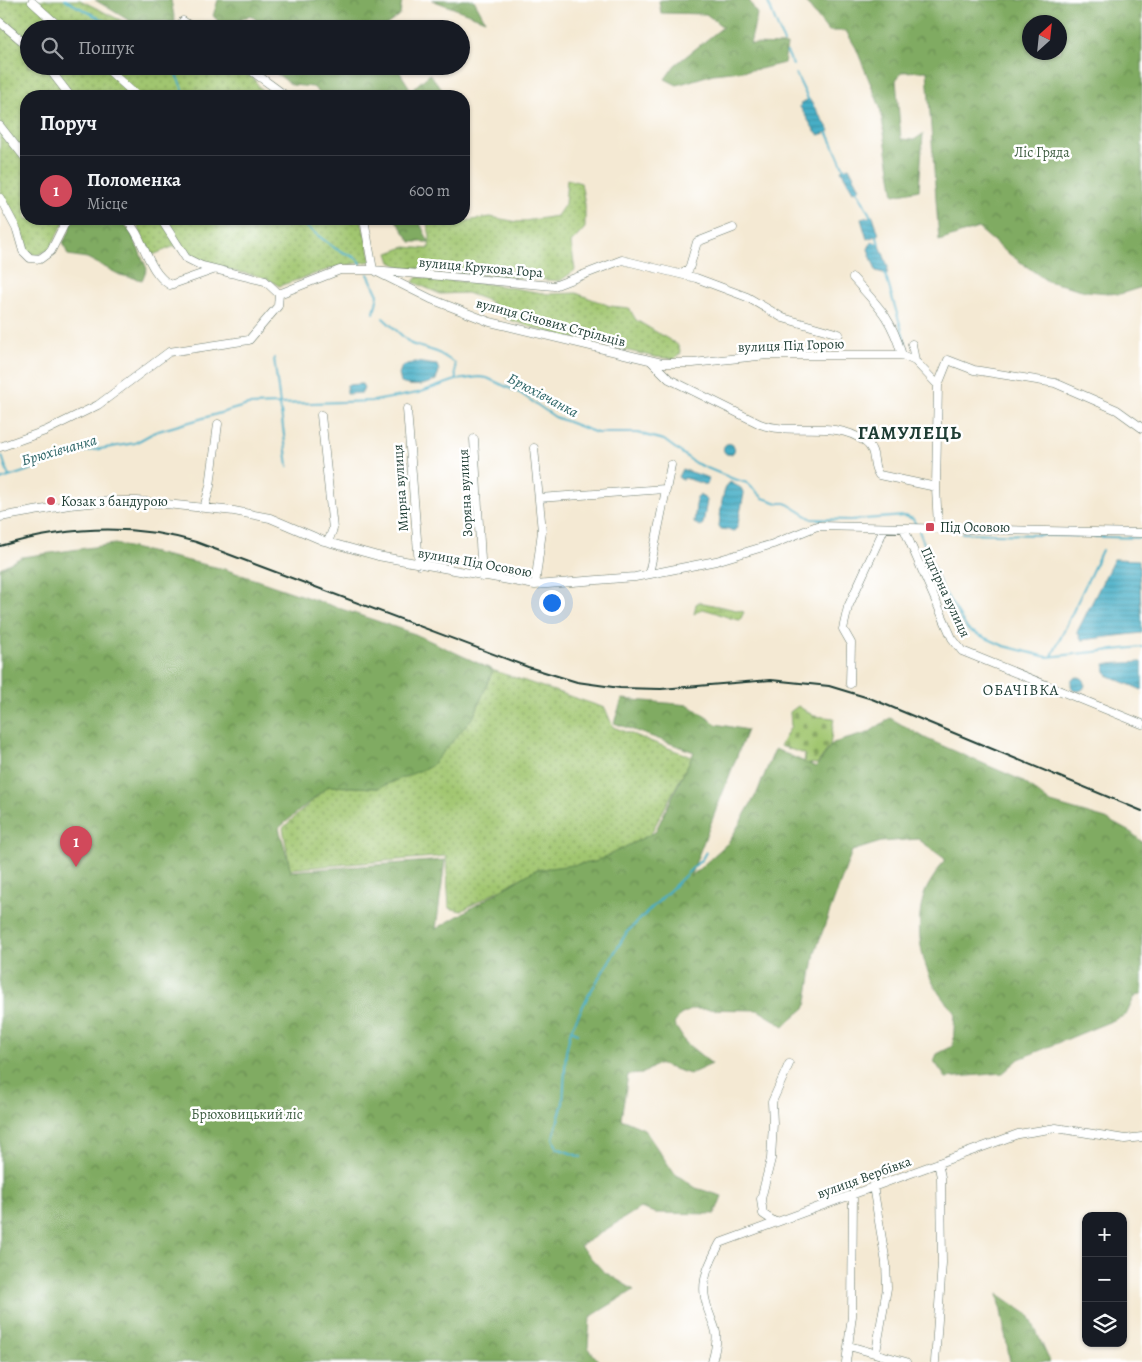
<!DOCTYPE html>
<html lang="uk">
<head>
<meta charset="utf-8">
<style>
  :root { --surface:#171b24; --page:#20242c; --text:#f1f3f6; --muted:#9ea1a6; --line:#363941; --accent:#d1495b }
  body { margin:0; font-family:Alegreya,serif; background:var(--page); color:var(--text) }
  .controls { position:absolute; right:15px; bottom:15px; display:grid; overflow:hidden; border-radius:10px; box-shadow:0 1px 4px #0004 }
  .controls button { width:45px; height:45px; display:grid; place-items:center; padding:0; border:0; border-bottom:1px solid var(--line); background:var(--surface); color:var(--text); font:25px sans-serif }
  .compass { position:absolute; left:1022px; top:15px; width:45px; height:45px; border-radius:50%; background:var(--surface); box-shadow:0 1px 4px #0004; rotate:27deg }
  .you { position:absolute; left:551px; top:602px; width:18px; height:18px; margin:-12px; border:4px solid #fff; border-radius:50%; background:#1a73e8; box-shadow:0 0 0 8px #1a73e833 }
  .badge { display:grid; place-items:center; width:32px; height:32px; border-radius:50%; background:var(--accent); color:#fff; font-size:16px; font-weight:700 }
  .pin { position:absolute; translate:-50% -41px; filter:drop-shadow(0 1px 2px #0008) }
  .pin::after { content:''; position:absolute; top:26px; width:18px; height:15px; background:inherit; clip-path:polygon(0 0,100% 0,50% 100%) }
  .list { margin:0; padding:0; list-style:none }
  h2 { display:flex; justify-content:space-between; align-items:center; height:65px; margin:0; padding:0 20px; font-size:21px }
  h2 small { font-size:16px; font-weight:400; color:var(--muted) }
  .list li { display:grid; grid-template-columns:32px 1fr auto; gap:15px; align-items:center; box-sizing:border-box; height:70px; padding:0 20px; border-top:1px solid var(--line) }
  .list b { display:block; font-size:19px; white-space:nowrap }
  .list p { margin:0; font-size:16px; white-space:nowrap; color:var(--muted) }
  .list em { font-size:16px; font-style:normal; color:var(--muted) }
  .icon { flex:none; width:28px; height:28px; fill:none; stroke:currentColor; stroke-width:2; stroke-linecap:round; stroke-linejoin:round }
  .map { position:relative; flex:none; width:1142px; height:1362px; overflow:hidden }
  .search { position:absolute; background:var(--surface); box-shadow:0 1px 4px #0004; left:20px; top:20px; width:450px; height:55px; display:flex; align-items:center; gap:12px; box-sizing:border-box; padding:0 18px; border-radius:28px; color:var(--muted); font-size:19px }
  .panel { position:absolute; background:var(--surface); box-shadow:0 1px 4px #0004; left:20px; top:90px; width:450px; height:135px; border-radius:20px }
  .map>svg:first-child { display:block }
  .grass { fill:url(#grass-dots); stroke:#608252 }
  .forest { fill:url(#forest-crowns); stroke:#50744b; fill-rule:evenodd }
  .wetland { fill:url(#wetland-marsh); stroke:#608252 }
  .cemetery { fill:url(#cemetery-stones); stroke:#608252 }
  .water { fill:url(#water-rules); stroke:#33767e }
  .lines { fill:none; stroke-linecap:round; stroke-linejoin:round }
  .stream { stroke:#47afc7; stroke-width:2 }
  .minor-casing { stroke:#6a796c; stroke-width:9 }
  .minor { stroke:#fff; stroke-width:8 }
  .rail { stroke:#1f3d34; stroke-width:2 }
  .poi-dot { fill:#d1495b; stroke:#fff; stroke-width:2 }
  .labels { text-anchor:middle; stroke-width:5; stroke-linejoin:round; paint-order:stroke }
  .park-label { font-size:14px; fill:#405f43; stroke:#fff }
  .street-label { font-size:14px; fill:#1f3d34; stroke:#fff }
  .poi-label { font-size:14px; fill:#1f3d34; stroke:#fff; text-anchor:start }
  .water-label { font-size:15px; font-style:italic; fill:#2d6567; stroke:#fff }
  .neighbourhood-label { font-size:15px; letter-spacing:1px; fill:#1f3d34; stroke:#fff }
  .district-label { font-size:19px; font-weight:bold; letter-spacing:1px; fill:#1f3d34; stroke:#fff }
</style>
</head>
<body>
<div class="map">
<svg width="1142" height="1362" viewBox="0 0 1142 1362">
  <defs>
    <pattern id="grass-dots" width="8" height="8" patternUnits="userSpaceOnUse" patternTransform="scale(1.25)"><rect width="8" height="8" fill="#a1c670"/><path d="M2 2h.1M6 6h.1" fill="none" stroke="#83a25d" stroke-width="1.8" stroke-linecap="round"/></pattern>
    <pattern id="forest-crowns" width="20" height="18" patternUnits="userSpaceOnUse" patternTransform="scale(1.25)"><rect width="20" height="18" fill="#80ab62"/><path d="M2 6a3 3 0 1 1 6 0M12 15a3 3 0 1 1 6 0" fill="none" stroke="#688c52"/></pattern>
    <pattern id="wetland-marsh" width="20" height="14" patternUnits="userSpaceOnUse" patternTransform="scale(1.25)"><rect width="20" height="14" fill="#a1c670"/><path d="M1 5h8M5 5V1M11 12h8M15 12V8" fill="none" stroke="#83a25d"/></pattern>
    <pattern id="cemetery-stones" width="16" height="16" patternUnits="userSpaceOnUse" patternTransform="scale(1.25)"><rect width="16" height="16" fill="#a1c670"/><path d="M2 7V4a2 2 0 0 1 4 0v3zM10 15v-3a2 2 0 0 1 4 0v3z" fill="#83a25d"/></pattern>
    <pattern id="water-rules" width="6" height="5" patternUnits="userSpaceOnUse" patternTransform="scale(1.25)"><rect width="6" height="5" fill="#47afc7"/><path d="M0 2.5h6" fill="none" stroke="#3b90a2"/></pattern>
  </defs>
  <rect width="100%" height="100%" fill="#fff"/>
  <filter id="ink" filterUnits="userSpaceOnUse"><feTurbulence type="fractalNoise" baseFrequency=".02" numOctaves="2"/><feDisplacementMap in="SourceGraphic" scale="10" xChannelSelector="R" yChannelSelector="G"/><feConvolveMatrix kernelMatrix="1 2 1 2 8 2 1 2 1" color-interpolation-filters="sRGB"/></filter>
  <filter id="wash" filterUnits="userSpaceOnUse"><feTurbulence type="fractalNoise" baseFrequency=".0096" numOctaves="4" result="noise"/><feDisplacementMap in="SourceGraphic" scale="20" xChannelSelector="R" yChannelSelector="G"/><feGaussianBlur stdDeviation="1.12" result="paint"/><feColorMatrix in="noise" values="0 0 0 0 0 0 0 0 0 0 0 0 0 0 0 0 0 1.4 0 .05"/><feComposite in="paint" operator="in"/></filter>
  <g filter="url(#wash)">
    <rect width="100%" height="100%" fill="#f4e9d3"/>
    <path class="grass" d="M 0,0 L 80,0 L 128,24 L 156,29 L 29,29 L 29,66 L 245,66 C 254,76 258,90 269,96 L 26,96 L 26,219 L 66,219 L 49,250 L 30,258 L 0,194 Z
      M 567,179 L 581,183 L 585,204 L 585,228 L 571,243 L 575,270 L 560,281 L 402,268 L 391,262 L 388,253 L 405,247 L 429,249 L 430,236 L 426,219 L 442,219 L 446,226 L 456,219 L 460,222 L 490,217 L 518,222 L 557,216 L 565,204 Z
      M 130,219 L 361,219 L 372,261 L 336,267 L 279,286 C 261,273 248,275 228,270 C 209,265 191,257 175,246 L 150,256 L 138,227 Z
      M 417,277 L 489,284 L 549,294 L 576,293 L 610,306 L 629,308 L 636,320 L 678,345 L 681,353 L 674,359 L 655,357 L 550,333 L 504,318 L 489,301 L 467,293 L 440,294 L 413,282 Z
      M 492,670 L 605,708 L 613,727 L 692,757 L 650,835 L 595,862 L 527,875 L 461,911 L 449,908 L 446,856 L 290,869 L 283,828 L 328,786 L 378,788 L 474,716 Z"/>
    <path class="forest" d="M 95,0 L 171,0 L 175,22 L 130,21 Z
      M 218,0 L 402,0 L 400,15 L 381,29 L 268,29 L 250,15 L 226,29 L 213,16 Z
      M 432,0 L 474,0 L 485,20 Z
      M 662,0 L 749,0 L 757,14 L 750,44 L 787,45 L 784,63 L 760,69 L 713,74 L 677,85 L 665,79 L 675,65 L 723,27 L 706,14 L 661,13 L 659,1 Z
      M 804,0 L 1142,0 L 1142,287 L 1120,294 L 1086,291 L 1047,281 L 1005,251 L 978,228 L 939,241 L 927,71 L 902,72 L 896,80 L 901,139 L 914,140 L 923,134 L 919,190 L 894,195 L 880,107 L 856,48 L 846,31 L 828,31 ZM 1030,22 L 1060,22 L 1060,52 L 1030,52 Z
      M 278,66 L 396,66 L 411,90 L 430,74 L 444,92 L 442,96 L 322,96 L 313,87 L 292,85 L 276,73 Z
      M 72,219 L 121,219 L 132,234 L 147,269 L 142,280 L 120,275 L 87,258 L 68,255 L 63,242 L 69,232 Z
      M 395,219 L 418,219 L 429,242 L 411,242 Z
      M 115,544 L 224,569 L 415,634 L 493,670 L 474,716 L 431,766 L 378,788 L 328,786 L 279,828 L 291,871 L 445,860 L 436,929 L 535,870 L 595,862 L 655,832 L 694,752 L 614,723 L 622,699 L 689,705 L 716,724 L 747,730 L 690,877 L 729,842 L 757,793 L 775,749 L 816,767 L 833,743 L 868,733 L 890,718 L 927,739 L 1021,780 L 1051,803 L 1106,819 L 1132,833 L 1142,842 L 1142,993 L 1134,998 L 1126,1015 L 1019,1059 L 1003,1073 L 946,1078 L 934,1061 L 937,1054 L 953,1046 L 955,1012 C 924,984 912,935 924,895 C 928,883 939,870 945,859 L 918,839 L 881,842 L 852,851 L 815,952 L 806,1007 L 784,1026 L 758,1010 L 693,1009 L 680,1015 L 674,1024 L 686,1043 L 712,1064 L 690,1074 L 658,1064 L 642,1074 L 628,1075 L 621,1119 L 644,1129 L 674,1173 L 696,1188 L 722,1196 L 715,1214 L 655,1213 L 640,1208 L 580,1246 L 603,1271 L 634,1290 L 590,1317 L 588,1347 L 599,1362 L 0,1362 L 0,568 L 22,557 Z
      M 998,1294 L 1029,1315 L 1050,1362 L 1010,1362 Z"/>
    <path class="wetland" d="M 699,602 L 741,611 L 744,612 L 740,620 C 728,619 715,611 702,609 L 694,614 L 696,604 Z"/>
    <path class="cemetery" d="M 798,706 L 814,716 L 834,718 L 830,746 L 817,764 L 804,763 L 805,754 L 780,746 L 791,726 L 790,712 Z"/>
    <path class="water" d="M 809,99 L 830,131 L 819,135 L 816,133 L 800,107 L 801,103 Z
      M 849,167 L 860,188 L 853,191 L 841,170 Z
      M 873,216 L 879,235 L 867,239 L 861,219 Z
      M 872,241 L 880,245 L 888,267 L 887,274 L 876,271 L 868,249 Z
      M 415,362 L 437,365 L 439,371 L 436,380 C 425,385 413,388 401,383 L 399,374 L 402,366 Z
      M 362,384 L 364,388 L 362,393 L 347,394 L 347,385 Z
      M723.5 449a5.5 5.5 0 1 1 11 0a5.5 5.5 0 1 1-11 0Z
      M 682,469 L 709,478 L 707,485 L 685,478 L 682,480 L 678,477 Z
      M 730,482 L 741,488 L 744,494 L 737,528 L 734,531 L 721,529 L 719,526 C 721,514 721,489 730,482 Z
      M 700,495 L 707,500 L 703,524 L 700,526 L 694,523 L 697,497 Z
      M 1114,559 L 1139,560 L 1142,633 L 1082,640 L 1077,632 Z
      M 1142,662 L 1142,690 L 1107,675 L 1104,664 Z
      M1071 684a7 7 0 1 1 14 0a7 7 0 1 1-14 0Z"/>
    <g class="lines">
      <path class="stream" d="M 65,0 L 120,29
        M 767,0 L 784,43
        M 787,52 L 793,65
        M 172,66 L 186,96
        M 796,74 L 809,101
        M 827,131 L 844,169
        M 856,188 L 871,217
        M 296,219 L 336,249 L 356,258 L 361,264
        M 876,234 L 879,244
        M 885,273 L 908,351 L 905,353
        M 368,274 L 378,295 L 374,313
        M 383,318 L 411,344 L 437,352 L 455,363 L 456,380
        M 274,358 L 288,466
        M 2,456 L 9,477
        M 0,480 L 82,452 L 135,443 L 155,432 L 248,405 L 374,401 L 418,393 L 456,380 L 479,377 L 487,378 L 520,393 L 555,417 L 597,433 L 637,433 L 664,440 L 695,463 L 731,478 L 747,483 L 763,498 L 778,503 L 786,503 L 812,519 L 851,520 L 905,516 L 913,519 L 917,527
        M 919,531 L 942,588 L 968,630 L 1004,646 L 1047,657 L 1142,647
        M 962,533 L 1142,538
        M 1052,656 L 1102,550
        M 571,1030 L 578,1033
        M 581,1157 L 557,1148 L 553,1138 L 563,1103 L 566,1052 L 571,1030 L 588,996 L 627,932 L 702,859 L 706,852"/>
    </g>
  </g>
  <g filter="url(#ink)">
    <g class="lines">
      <g class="minor-casing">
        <path id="minor" d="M 32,2 L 62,29
          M 183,21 L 194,29
          M 0,22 L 29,47
          M 47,66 L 70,96
          M 104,66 L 137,96
          M 245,66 L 286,96
          M 0,126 L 26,159
          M 0,198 L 17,230 L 23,251 L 30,258 L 40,259 L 51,251 L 67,219
          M 126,219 C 145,238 146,270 170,285 L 213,270
          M 161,219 L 186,258 L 202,266 L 265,281 L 279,294
          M 364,219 L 373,270
          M 377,272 L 431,299 L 490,322 L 662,363 L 693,363 L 767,355 L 902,355 L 915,361
          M 681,273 L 689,269 L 697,242 L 733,228
          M 853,278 C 879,307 891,317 902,355
          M 912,344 L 915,361 L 938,385 L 936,487 L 938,527
          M 651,361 L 669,379 L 760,424 C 792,436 835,419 864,441 C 879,452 870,463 879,475 L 936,487
          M 938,385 L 948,360 L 974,370 L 1055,383 L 1117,410 L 1142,428
          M 407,409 L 419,565
          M 321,415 L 333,529 L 328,542
          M 474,439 L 482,577
          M 0,447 L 45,431 L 98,405 L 169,352 L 249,340 L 278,306 L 279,294 L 340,270 L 373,270 L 554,286 L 622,260 L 696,278 L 747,297 L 783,318 L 839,334
          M 534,448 L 542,531 L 535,585
          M 539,498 L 665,489
          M 204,508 L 210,486 L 218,424
          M 0,517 L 69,505 L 111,501 L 137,501 L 234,511 L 270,518 L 324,541 L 378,556 L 535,585 L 635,577 L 716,561 L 773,544 L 817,526 L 1142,533
          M 904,529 L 952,638 L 962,651 L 1142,724
          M 649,574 L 671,465
          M 850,684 L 851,643 L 843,629 L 848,607 L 884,529
          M 873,1186 L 886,1263 L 887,1288 L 876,1352
          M 775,1222 L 763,1214 L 761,1199 L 771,1159 L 773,1123 L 772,1102 L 789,1064
          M 849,1346 L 906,1362
          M 712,1362 C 723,1324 711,1330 705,1298 C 701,1278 711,1260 720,1243 L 1018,1134 L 1056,1128 L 1125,1139 L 1142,1137
          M 846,1362 L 852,1316 L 853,1194
          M 935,1362 L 942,1263 L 941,1177 L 938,1163"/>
      </g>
      <use href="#minor" class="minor"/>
      <path class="rail" d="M 0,546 C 64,527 132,523 196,542 L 528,667 L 577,682 L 620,688 L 661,689 L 771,680 L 829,686 L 872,699 L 1142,811"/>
    </g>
  </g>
  <g class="poi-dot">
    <circle cx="51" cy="501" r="5"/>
    <rect x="925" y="522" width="10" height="10" rx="2.5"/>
  </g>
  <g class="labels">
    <g class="park-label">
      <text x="1042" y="157">Ліс Гряда</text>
      <text x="247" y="1119">Брюховицький ліс</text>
    </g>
    <g class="street-label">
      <text transform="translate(481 267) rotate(5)" y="5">вулиця Крукова Гора</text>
      <text transform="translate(551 322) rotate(15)" y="5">вулиця Січових Стрільців</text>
      <text transform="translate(791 345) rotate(-2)" y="5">вулиця Під Горою</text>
      <text transform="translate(400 488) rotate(-94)" y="5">Мирна вулиця</text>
      <text transform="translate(465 493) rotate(-93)" y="5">Зоряна вулиця</text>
      <text transform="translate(475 562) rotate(10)" y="5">вулиця Під Осовою</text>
      <text transform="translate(946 592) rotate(65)" y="5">Підгірна вулиця</text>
      <text transform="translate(864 1177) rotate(-20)" y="5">вулиця Вербівка</text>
    </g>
    <g class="poi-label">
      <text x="61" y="506">Козак з бандурою</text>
      <text x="940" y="532">Під Осовою</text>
    </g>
    <g class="water-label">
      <text transform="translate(543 395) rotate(28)" y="5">Брюхівчанка</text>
      <text transform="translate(59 450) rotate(-16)" y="5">Брюхівчанка</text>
    </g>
    <g class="neighbourhood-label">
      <text x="1021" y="695">ОБАЧІВКА</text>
    </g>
    <g class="district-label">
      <text x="910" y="439">ГАМУЛЕЦЬ</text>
    </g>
  </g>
</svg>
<div class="controls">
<button>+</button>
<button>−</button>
<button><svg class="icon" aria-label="layers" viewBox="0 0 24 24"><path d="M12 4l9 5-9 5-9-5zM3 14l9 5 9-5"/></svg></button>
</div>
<svg class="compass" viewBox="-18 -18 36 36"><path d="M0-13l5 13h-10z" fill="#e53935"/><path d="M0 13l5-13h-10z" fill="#9ea1a6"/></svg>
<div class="you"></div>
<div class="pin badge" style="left:76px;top:867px">1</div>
<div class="search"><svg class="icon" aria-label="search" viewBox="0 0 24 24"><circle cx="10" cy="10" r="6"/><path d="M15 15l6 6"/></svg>Пошук</div>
<section class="panel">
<h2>Поруч<small></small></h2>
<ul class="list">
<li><span class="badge">1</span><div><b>Поломенка</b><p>Місце</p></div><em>600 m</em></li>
</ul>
</section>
</div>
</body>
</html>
